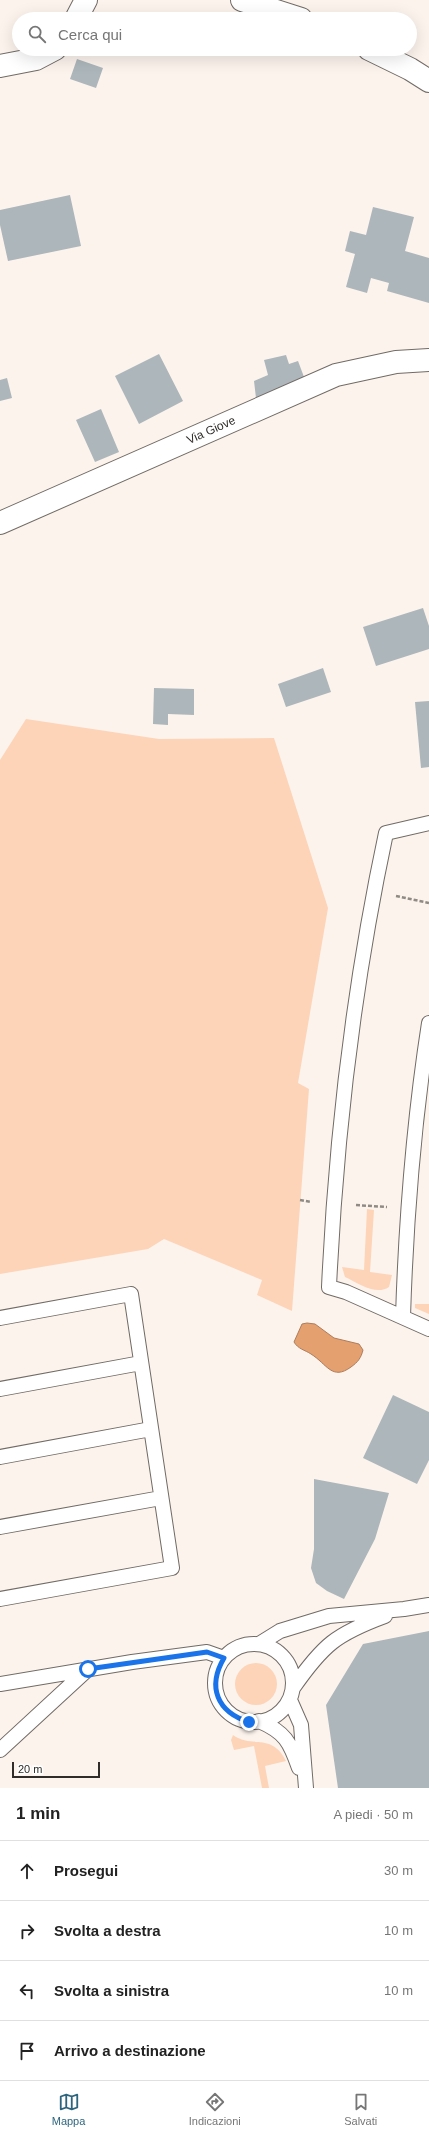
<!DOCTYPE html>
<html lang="it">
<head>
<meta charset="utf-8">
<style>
  :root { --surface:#fff; --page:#f6f6f6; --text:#222; --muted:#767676; --line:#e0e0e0; --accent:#2d657f }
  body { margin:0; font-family:Arial,sans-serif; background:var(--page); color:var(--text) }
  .scale { position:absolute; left:12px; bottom:10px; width:88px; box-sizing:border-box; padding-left:4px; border:2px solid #2f2c29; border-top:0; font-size:11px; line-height:14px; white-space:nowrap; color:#2f2c29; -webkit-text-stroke:3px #fff; paint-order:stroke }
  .stop { position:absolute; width:12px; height:12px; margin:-9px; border:3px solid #1a73e8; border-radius:50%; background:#fff }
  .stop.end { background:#1a73e8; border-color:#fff; box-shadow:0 1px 4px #0008 }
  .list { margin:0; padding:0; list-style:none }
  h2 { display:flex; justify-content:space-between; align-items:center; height:52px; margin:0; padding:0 16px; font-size:17px }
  h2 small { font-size:13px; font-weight:400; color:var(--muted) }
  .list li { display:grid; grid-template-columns:26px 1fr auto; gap:12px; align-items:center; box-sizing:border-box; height:60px; padding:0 16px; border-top:1px solid var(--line) }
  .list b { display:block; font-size:15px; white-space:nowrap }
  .list em { font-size:13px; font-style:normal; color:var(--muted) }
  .icon { flex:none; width:22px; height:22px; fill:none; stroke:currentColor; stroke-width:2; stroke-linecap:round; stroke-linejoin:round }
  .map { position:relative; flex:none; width:429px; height:1788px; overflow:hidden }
  .search { position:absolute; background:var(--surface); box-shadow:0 4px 16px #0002; left:12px; right:12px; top:12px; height:44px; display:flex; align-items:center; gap:10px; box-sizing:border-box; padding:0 14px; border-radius:22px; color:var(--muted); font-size:15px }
  .sheet { height:292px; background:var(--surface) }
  nav { display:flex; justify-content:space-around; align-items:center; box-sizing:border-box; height:56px; border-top:1px solid var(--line); background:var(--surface); font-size:11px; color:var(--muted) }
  nav a { display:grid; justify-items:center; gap:2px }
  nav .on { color:var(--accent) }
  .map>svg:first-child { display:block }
  .green { fill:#fdd4b7 }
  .water { fill:#e5a070; stroke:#ae7d5b }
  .building { fill:#adb6ba }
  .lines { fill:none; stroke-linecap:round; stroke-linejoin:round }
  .service-casing { stroke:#716a65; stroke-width:16 }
  .minor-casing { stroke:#716a65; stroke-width:24 }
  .path { stroke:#908a85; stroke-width:2.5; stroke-dasharray:4 2; stroke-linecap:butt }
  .service { stroke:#fff; stroke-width:14 }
  .minor { stroke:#fff; stroke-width:22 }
  .route { stroke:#1a73e8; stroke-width:5 }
  .labels { text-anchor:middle; stroke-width:3; stroke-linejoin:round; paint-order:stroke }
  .street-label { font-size:12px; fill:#2f2c29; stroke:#fff }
</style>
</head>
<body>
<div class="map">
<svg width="429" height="1788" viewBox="0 0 429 1788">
  <rect width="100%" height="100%" fill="#fcf3ed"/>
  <path class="green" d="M 26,719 L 159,739 L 274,738 L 328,908 L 298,1083 L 309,1089 L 292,1311 L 257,1295 L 262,1280 L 164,1239 L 148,1249 L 0,1274 L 0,760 Z
    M 367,1209 L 374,1210 L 370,1272 L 392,1275 L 389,1287 C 376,1296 358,1283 345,1277 L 342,1267 L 364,1270 Z
    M 415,1304 L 429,1304 L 429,1314 L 415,1308 Z
    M235 1684a21 21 0 1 1 42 0a21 21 0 1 1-42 0Z
    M 233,1735 C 252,1749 272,1732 286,1761 L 265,1766 L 269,1788 L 262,1788 L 254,1746 L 234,1750 L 231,1740 Z"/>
  <path class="water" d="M 307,1323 L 315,1324 L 334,1338 L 359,1344 L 363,1350 C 361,1358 358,1362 351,1367 C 332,1381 327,1364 311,1354 C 305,1350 298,1349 294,1342 L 302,1324 Z"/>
  <path class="building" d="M 77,59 L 103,68 L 96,88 L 70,79 Z
    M 70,195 L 81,246 L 8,261 L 0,225 L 0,210 Z
    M 373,207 L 414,217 L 405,251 L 429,258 L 429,303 L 387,291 L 389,283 L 371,278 L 367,293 L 346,287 L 355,254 L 345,251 L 350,231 L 366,235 Z
    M 159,354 L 183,401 L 139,424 L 115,376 Z
    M 286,355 L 289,364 L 298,361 L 304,377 L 256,398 L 254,381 L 268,375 L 264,360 Z
    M 7,378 L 12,398 L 0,401 L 0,380 Z
    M 101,409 L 119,452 L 95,462 L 76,420 Z
    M 423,608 L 429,626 L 429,649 L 376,666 L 363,627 Z
    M 323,668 L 331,692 L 286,707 L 278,684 Z
    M 154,688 L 194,689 L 194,715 L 168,714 L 168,725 L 153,724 Z
    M 429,701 L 429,767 L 421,768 L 415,702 Z
    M 393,1395 L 429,1412 L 429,1460 L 417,1484 L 363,1458 Z
    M 314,1479 L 389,1493 L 375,1539 L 344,1599 L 327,1591 L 316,1583 L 311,1568 L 314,1549 Z
    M 429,1631 L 429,1788 L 338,1788 L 326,1705 L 363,1644 Z"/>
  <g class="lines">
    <g class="service-casing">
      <path id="service" d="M 429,823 L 386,833 C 354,983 336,1134 329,1287 L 346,1292 L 429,1329
        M 403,1317 C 406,1219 414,1120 429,1023
        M 0,1318 L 131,1294 L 172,1568 L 0,1599
        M 0,1389 L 141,1363
        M 0,1457 L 151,1429
        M 0,1527 L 161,1498
        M 259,1644 L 280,1631 L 329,1616 L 404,1609 L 429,1605
        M215 1683a39 39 0 1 1 78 0a39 39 0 1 1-78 0Z
        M 0,1684 L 132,1662 L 207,1652 L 224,1658
        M 293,1688 C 323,1645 336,1634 385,1616
        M 290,1700 L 301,1725 L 306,1788
        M 259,1721 C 285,1732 290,1742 299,1768
        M 0,1750 L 88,1669"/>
    </g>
    <g class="minor-casing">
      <path id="minor" d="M 242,0 L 301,19
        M 76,19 L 86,0
        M 369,49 L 410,69 L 429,81
        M 0,66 L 36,59 L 55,49
        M 0,523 L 336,375 L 396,362 L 429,360"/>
    </g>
    <path class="path" d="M 396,896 L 429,903
      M 300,1200 L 311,1202
      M 356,1205 L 387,1207"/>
    <use href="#service" class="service"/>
    <use href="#minor" class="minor"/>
  </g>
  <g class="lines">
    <path class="route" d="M 88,1669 L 207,1652 L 224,1658 C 207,1687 217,1712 249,1722"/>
  </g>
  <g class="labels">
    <g class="street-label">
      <text transform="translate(211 430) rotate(-24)" y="4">Via Giove</text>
    </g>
  </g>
</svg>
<div class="scale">20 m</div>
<div class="stop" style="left:88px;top:1669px"></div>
<div class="stop end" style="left:249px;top:1722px"></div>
<div class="search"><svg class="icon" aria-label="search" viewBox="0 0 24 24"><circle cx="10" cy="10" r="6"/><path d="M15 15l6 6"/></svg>Cerca qui</div>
</div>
<section class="sheet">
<h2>1 min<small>A piedi · 50 m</small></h2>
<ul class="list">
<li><svg class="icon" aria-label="ahead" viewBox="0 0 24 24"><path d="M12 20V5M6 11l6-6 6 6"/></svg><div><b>Prosegui</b></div><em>30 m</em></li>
<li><svg class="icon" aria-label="right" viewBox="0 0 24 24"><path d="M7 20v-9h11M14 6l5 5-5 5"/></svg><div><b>Svolta a destra</b></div><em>10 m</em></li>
<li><svg class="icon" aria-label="left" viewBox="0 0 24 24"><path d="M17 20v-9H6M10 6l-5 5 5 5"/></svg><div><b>Svolta a sinistra</b></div><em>10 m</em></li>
<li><svg class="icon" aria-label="arrive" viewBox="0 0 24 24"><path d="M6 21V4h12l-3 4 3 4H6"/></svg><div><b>Arrivo a destinazione</b></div></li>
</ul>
</section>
<nav>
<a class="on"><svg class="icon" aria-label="map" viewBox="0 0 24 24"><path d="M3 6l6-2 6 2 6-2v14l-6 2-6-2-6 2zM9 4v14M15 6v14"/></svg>Mappa</a>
<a><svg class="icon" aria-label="directions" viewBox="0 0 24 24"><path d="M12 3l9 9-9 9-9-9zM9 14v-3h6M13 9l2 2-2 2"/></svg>Indicazioni</a>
<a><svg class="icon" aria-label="saved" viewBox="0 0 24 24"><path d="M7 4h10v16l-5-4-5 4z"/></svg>Salvati</a>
</nav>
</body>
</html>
